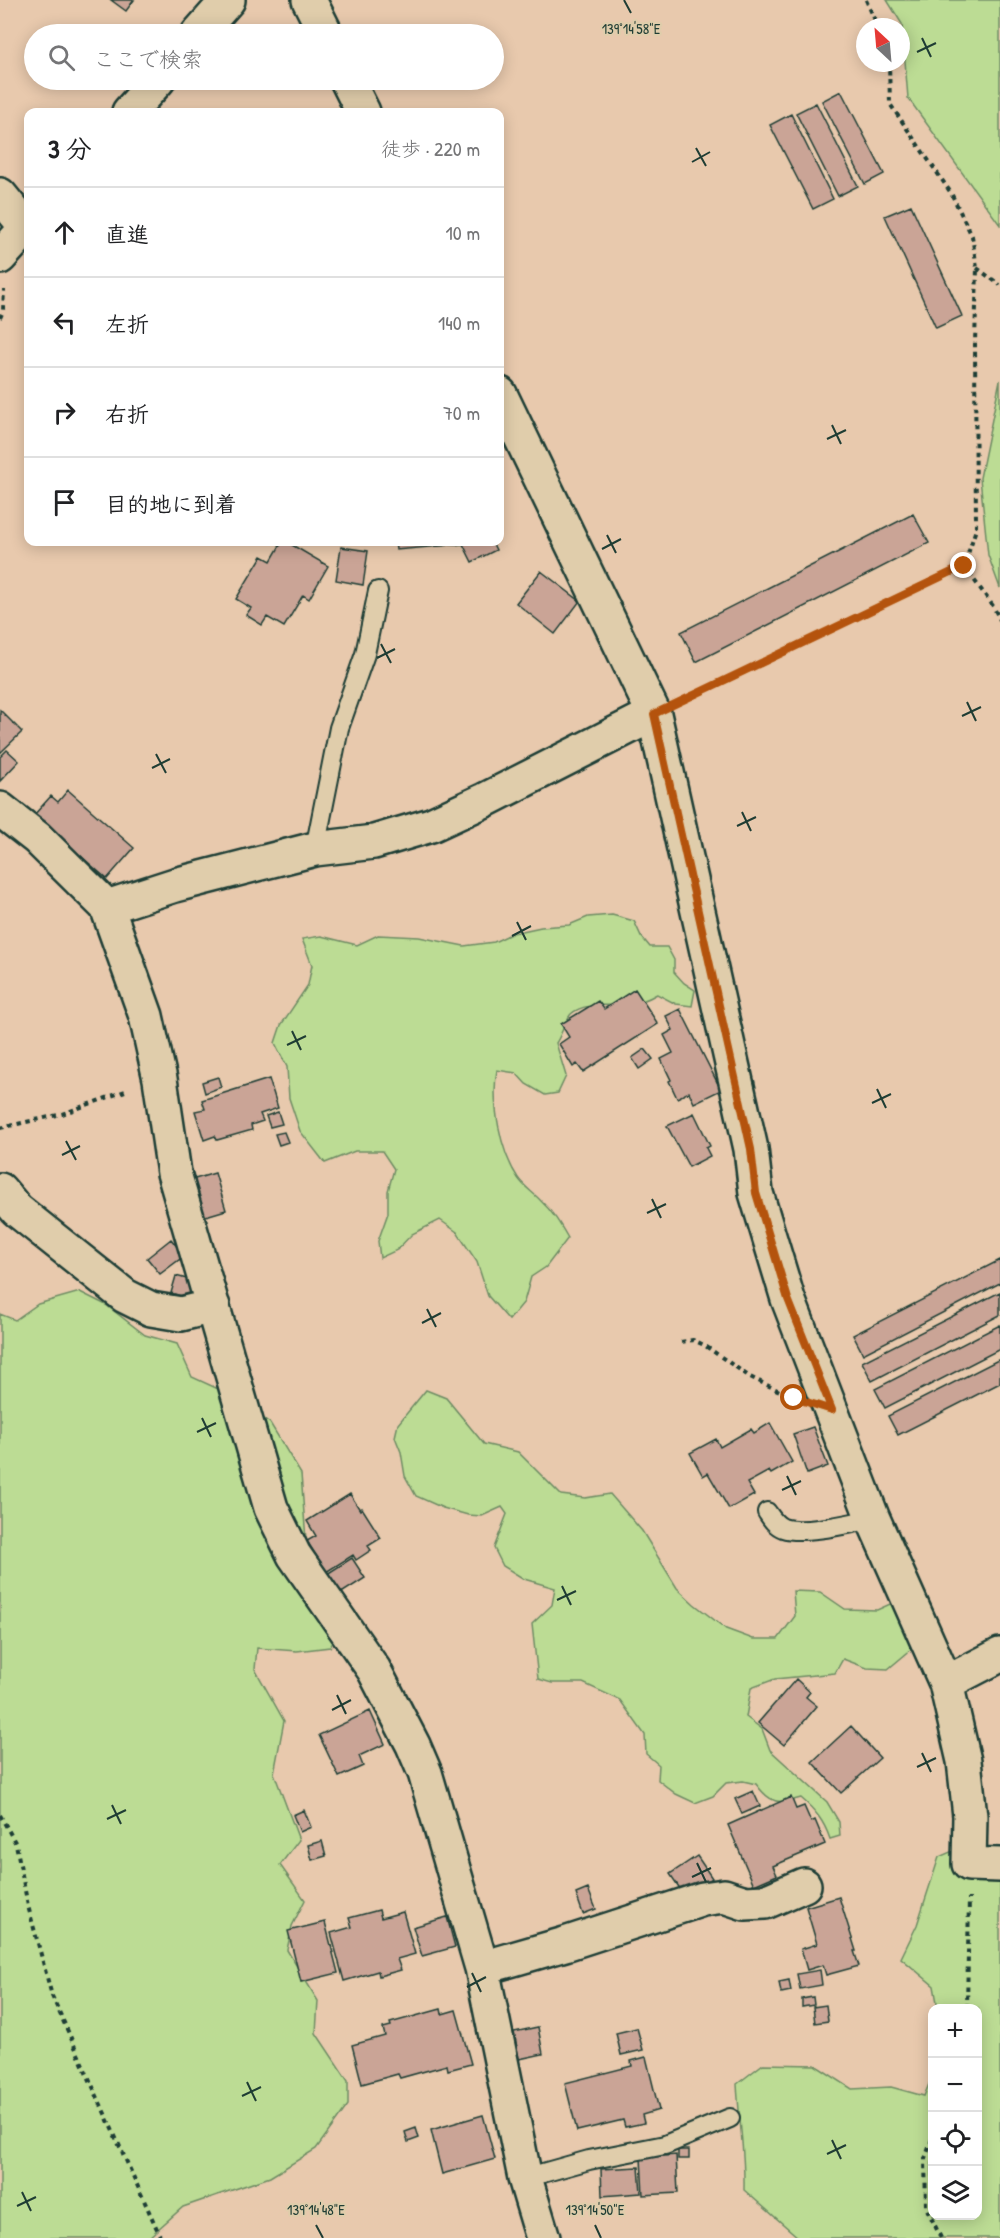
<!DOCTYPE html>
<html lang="ja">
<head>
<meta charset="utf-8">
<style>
  :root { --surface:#fff; --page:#f6f6f6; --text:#202124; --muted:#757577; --line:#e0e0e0 }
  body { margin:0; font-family:"Patrick Hand","Klee One",sans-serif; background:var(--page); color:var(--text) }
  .controls { position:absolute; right:18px; bottom:18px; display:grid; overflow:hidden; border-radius:12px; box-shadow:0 3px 15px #0003 }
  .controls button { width:54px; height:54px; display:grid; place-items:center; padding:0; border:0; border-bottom:2px solid var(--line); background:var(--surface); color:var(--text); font:30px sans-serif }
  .compass { position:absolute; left:856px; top:18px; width:54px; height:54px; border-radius:50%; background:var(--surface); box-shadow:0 3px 15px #0003; rotate:334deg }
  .stop { position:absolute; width:18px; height:18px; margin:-14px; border:4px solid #b45309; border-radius:50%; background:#fff }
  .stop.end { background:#b45309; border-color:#fff; box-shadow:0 2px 6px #0008 }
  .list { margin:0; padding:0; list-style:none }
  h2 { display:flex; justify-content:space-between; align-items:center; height:78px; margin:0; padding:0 24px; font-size:26px }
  h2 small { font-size:20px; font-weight:400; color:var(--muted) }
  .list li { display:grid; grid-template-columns:39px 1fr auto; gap:18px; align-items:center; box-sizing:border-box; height:90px; padding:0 24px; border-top:2px solid var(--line) }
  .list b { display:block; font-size:22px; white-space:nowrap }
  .list em { font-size:20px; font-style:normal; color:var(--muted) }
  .icon { flex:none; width:33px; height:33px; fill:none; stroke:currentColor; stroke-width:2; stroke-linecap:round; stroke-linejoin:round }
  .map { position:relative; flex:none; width:1000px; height:2238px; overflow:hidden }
  .search { position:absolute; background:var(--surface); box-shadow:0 3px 15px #0003; left:24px; top:24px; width:480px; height:66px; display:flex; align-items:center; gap:15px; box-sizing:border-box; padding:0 21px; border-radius:33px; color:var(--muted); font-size:22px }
  .panel { position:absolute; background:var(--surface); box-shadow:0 3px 15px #0003; left:24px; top:108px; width:480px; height:438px; border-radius:12px }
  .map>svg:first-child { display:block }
  .green { fill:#bcdc94; stroke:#6e8c64; stroke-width:1.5 }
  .building { fill:#caa496; stroke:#1f3d34; stroke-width:1.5 }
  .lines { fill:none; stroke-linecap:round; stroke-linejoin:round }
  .service-casing { stroke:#1f3d34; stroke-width:22 }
  .minor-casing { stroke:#1f3d34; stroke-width:38 }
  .path { stroke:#1f3d34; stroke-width:4; stroke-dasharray:4.5 4.5; stroke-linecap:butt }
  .service { stroke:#e0cdab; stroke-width:18 }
  .minor { stroke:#e0cdab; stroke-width:33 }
  .route { stroke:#b45309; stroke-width:8 }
  .ticks { fill:none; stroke:#1f3d34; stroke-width:2 }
  .ticks-label { font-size:15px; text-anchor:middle; fill:#1f3d34; stroke:#e0cdab; stroke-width:4.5; stroke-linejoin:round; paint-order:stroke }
</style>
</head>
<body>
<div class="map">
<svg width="1000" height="2238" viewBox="0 0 1000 2238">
  <rect width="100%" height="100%" fill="#e8c9ad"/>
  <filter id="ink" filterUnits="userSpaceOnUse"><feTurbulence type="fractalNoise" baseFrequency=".0167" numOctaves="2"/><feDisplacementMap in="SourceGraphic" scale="12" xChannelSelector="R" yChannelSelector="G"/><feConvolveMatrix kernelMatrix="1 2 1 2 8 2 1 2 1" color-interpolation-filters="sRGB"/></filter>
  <g filter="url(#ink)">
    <path class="green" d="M 887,0 L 1000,0 L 1000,225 L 908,98 L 902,24 Z
      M 1000,380 L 1000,588 L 988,555 L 980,478 Z
      M 612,915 L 634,921 L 641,936 L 650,947 L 667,947 L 674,960 L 674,972 L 684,983 L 695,990 L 692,1006 L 676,1004 L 657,994 C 647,1000 638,1003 626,1005 C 609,1007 585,1001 571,1014 C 566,1019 561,1036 556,1043 L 566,1076 L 558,1093 L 545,1095 L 526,1084 L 516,1073 L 497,1070 C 491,1102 500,1151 518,1178 C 524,1187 534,1193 541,1201 C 553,1212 560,1224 568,1238 L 546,1267 L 531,1277 L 524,1302 L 509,1320 L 488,1296 L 477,1262 L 457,1232 L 440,1220 L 412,1234 L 397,1250 L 380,1258 L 378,1241 L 388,1213 L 388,1191 L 394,1169 L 382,1151 L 355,1151 L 325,1163 L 300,1131 L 289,1098 L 287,1067 L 275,1043 L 281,1025 L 308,985 L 312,965 L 302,939 L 321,936 L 357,945 L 378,935 L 419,937 L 464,946 L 494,942 L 513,933 L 541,927 L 569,925 L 588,917 Z
      M 80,1292 L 106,1305 L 145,1335 L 177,1344 L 192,1377 L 227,1393 L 270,1423 L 301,1474 L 306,1540 L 295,1572 L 338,1635 L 330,1647 L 297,1651 L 257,1648 L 255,1669 L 284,1721 L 274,1773 L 299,1840 L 280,1865 L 305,1900 L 292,1926 L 287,1950 L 318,2001 L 316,2033 L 348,2081 L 348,2105 L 316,2149 L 270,2177 L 183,2207 L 148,2238 L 0,2238 L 0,1314 L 15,1320 L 38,1304 Z
      M 426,1390 L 446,1398 L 484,1444 L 518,1452 L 561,1495 L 585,1498 L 610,1494 L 642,1531 L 677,1588 L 694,1604 L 726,1629 L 753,1639 L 778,1639 L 795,1616 L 793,1591 L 820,1592 L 845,1609 L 877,1610 L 899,1600 L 913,1648 L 888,1669 L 867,1668 L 843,1659 L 835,1673 L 775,1679 L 751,1688 L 746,1717 L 762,1729 L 770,1750 L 827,1802 L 839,1822 L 840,1836 L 830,1839 C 824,1821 815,1810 801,1798 C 778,1805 770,1803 756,1784 L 743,1781 L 726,1783 L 713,1796 L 695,1803 L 676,1794 L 658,1780 L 659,1765 L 646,1754 L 645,1735 L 620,1700 L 583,1683 L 552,1683 L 538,1679 L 532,1624 L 552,1605 L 555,1588 L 524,1579 L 503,1566 L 494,1548 L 507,1514 L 502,1507 L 482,1516 L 468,1515 L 443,1508 L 416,1496 L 405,1476 L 401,1452 L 395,1437 L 398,1424 Z
      M 971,1843 L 1000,1849 L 1000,2238 L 799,2238 L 744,2190 C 745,2153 739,2121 737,2084 L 763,2064 L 815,2065 L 852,2089 L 891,2087 L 924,2096 L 932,2077 L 932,2216 L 978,2216 L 978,2008 L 938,2008 L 934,1986 L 901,1958 L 917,1925 L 939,1857 Z"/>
    <path class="building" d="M 111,0 L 134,0 L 126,11 Z
      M 841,91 L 884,174 L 865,184 L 822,101 Z
      M 816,103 L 858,186 L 838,196 L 796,113 Z
      M 791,114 L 833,199 L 813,209 L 770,125 Z
      M 911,205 L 962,316 L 936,328 L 885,216 Z
      M 913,514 L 929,543 L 696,662 L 681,632 Z
      M 282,542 L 287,542 L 328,566 L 309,599 L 303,595 L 284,627 L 267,617 L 262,625 L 246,615 L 251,608 L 236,599 L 262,556 L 271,561 Z
      M 395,542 L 492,542 L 496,550 L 472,562 L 463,544 L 396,550 Z
      M 341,547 L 368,551 L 363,585 L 336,580 Z
      M 541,571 L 580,601 L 555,634 L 516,603 Z
      M 0,710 L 22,732 L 0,753 Z
      M 7,750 L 19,761 L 0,781 L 0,757 Z
      M 68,790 L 134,848 L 107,879 L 34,815 L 51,796 L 58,802 Z
      M 635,989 L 658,1024 L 583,1072 L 577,1064 L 573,1067 L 559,1044 L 569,1037 L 561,1024 L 598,1001 L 604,1009 Z
      M 680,1009 L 721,1090 L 694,1103 L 689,1092 L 677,1098 L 669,1081 L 671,1080 L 661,1059 L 673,1053 L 664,1035 L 673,1030 L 666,1016 Z
      M 645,1049 L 653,1059 L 639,1069 L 632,1058 Z
      M 218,1077 L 221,1087 L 205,1093 L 202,1082 Z
      M 269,1079 L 278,1108 L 260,1114 L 263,1121 L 251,1125 L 252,1130 L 217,1140 L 215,1136 L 204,1140 L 195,1111 L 205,1109 L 202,1100 Z
      M 278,1112 L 282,1124 L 270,1127 L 266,1116 Z
      M 694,1113 L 710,1146 L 706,1148 L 710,1156 L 689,1167 L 667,1126 Z
      M 284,1132 L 288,1142 L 279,1145 L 275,1134 Z
      M 215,1173 L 226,1210 L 199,1218 L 188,1181 Z
      M 171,1239 L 184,1256 L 160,1274 L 147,1258 Z
      M 1000,1260 L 1000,1283 L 863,1354 L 853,1335 Z
      M 176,1276 L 197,1282 L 192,1299 L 171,1293 Z
      M 1000,1292 L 1000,1315 L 872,1381 L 862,1362 Z
      M 1000,1325 L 1000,1349 L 885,1408 L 875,1389 Z
      M 1000,1359 L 1000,1383 L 898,1435 L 888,1416 Z
      M 770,1423 L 792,1462 L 771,1474 L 769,1471 L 747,1483 L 754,1495 L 729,1509 L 708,1473 L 703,1476 L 690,1453 L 716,1439 L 720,1447 L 751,1429 L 754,1433 Z
      M 813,1427 L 828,1466 L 807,1474 L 793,1434 Z
      M 350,1494 L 360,1510 L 362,1508 L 381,1538 L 368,1546 L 371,1550 L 356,1560 L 353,1555 L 326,1572 L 307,1541 L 316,1536 L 307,1521 Z
      M 352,1558 L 365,1578 L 340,1594 L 327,1574 Z
      M 796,1679 L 810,1692 L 806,1697 L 817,1706 L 784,1745 L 758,1723 Z
      M 370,1711 L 385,1744 L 359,1756 L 363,1766 L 339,1777 L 319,1735 Z
      M 851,1726 L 880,1758 L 841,1793 L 812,1762 Z
      M 753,1791 L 760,1806 L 742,1814 L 735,1799 Z
      M 791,1797 L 796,1809 L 804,1806 L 811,1822 L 815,1820 L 825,1844 L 773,1866 L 777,1875 L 754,1885 L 728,1825 Z
      M 304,1810 L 311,1827 L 300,1832 L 293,1815 Z
      M 322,1841 L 326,1856 L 312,1860 L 308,1845 Z
      M 697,1856 L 712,1878 L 685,1896 L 670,1874 Z
      M 588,1889 L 596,1909 L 583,1914 L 576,1894 Z
      M 839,1897 L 856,1951 L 854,1951 L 859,1966 L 826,1975 L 823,1965 L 807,1970 L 801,1949 L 817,1944 L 806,1907 Z
      M 379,1910 L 381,1918 L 403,1912 L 415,1954 L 397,1959 L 401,1970 L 379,1976 L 378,1971 L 344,1981 L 331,1933 L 352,1927 L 349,1918 Z
      M 447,1917 L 455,1947 L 422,1956 L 413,1927 Z
      M 325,1922 L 338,1973 L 301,1982 L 288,1931 Z
      M 820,1970 L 822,1985 L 800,1989 L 797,1974 Z
      M 789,1980 L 791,1991 L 781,1993 L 779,1982 Z
      M 813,1997 L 814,2005 L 802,2007 L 802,1999 Z
      M 826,2005 L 828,2021 L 815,2023 L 813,2007 Z
      M 441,2009 L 442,2014 L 456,2010 L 471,2064 L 448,2070 L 447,2065 L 400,2078 L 398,2074 L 362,2084 L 352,2045 L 385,2036 L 383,2028 L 391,2026 L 390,2023 Z
      M 538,2027 L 543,2054 L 519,2059 L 514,2032 Z
      M 637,2028 L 643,2050 L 621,2055 L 616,2033 Z
      M 646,2057 L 659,2110 L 642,2115 L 644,2123 L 625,2127 L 623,2120 L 577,2131 L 565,2083 L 632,2066 L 631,2061 Z
      M 483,2115 L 495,2159 L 442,2174 L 431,2130 Z
      M 416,2128 L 419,2138 L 408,2142 L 405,2132 Z
      M 678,2150 L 689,2150 L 689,2159 L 678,2159 Z
      M 676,2155 L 678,2193 L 643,2195 L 641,2158 Z
      M 639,2167 L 641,2193 L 602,2196 L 601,2169 Z"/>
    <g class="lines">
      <g class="service-casing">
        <path id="service" d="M 315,849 L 339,728 L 365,654 L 378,591
          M 767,1512 C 771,1518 775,1525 783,1528 C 804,1535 851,1523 873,1519
          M 525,2178 L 589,2160 L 665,2145 L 730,2118"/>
      </g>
      <g class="minor-casing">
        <path id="minor" d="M 309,0 L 326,34
          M 198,34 L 228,0
          M 347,80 L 363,112
          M 129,112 L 158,80
          M 0,195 L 27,228
          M 0,257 L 28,226
          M 500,394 L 654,714 L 751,1149 L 756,1193 L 788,1299 L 873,1519 L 946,1683 L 964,1761 L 970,1816 L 969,1864 L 1000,1865
          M 0,809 L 37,838 L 107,907 L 146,1016 L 160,1079 L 174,1173 L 271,1508 L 294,1555 L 374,1670 L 413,1745 L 425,1773 L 482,1968 L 525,2178 L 543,2238
          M 107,907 L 175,885 L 315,849 L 374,842 L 431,825 L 485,800 L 654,714
          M 0,1190 L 17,1210 L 125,1296 L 151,1309 L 181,1314 L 213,1306
          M 946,1683 L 1000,1655
          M 482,1968 L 565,1944 L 703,1899 L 724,1896 L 745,1903 L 765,1902 L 804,1885"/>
      </g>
      <path class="path" d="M 866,0 L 878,27
        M 977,268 L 1000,285
        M 0,318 L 3,311 L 4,290
        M 964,566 L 993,606 L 1000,620
        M 684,700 L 964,566 L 976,529 L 975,343 L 977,268 L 972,236 L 951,193 L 890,104 L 889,63
        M 0,1128 L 62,1114 L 128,1090
        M 681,1342 L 693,1340 L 704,1345 L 750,1377 L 788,1395
        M 0,1815 L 16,1844 L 28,1906 L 52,1996 L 161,2238
        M 967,2008 L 969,1898
        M 932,2139 L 925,2159 L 926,2207 L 941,2238"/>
      <use href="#service" class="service"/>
      <use href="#minor" class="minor"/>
    </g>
  </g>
  <g class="lines" filter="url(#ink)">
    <path class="route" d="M 794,1398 L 832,1410 L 788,1299 L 756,1193 L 751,1149 L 654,714 L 964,566"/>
  </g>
  <path class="ticks" d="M 624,0 L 631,13M 922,38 L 931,57M 917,52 L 936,43M 696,148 L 706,166M 692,162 L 710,152M 832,425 L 841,444M 827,439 L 846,430M 607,535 L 616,553M 602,549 L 621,539M 381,644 L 391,663M 377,658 L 395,649M 967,702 L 976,721M 962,716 L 981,707M 156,754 L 166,773M 152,768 L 170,759M 742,812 L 751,831M 737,826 L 756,817M 517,922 L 526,940M 512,936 L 531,926M 292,1031 L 301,1050M 287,1045 L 306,1036M 877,1089 L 886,1108M 872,1103 L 891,1094M 66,1141 L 76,1160M 62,1155 L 80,1146M 652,1199 L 661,1218M 647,1213 L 666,1204M 427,1309 L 436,1327M 422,1323 L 441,1313M 202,1418 L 211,1437M 197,1432 L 216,1423M 787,1476 L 796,1495M 782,1490 L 801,1481M 562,1586 L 571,1605M 557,1600 L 576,1591M 337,1695 L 346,1714M 332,1710 L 351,1700M 922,1753 L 931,1772M 917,1767 L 936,1758M 112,1805 L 121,1824M 107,1819 L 126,1810M 697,1863 L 706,1882M 692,1877 L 711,1868M 472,1973 L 481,1992M 467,1987 L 486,1977M 247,2082 L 256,2101M 242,2096 L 261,2087M 832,2140 L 841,2159M 827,2154 L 846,2145M 22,2192 L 31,2211M 17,2206 L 36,2197M 316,2225 L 323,2238M 595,2225 L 601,2238"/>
  <g class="ticks-label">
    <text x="631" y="34">139°14'58"E</text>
    <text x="316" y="2215">139°14'48"E</text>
    <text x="595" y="2215">139°14'50"E</text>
  </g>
</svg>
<div class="controls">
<button>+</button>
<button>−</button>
<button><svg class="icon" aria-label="locate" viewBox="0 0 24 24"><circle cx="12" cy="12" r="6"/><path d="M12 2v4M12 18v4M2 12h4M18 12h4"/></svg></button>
<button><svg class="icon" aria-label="layers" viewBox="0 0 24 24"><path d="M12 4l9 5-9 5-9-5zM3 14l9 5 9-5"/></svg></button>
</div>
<svg class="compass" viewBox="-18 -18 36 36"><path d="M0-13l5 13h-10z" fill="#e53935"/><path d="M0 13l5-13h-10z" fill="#757577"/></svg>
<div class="stop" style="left:794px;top:1398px"></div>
<div class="stop end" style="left:964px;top:566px"></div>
<div class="search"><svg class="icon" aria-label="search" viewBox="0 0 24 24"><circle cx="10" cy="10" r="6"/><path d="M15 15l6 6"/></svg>ここで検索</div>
<section class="panel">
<h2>3 分<small>徒歩 · 220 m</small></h2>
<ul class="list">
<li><svg class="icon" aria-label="ahead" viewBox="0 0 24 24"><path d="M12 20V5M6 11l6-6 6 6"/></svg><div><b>直進</b></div><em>10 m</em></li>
<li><svg class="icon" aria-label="left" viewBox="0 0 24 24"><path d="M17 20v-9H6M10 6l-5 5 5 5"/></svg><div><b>左折</b></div><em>140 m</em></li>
<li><svg class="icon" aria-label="right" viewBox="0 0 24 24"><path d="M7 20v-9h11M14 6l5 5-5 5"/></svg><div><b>右折</b></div><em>70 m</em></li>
<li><svg class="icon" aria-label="arrive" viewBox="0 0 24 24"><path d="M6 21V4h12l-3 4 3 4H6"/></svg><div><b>目的地に到着</b></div></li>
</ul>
</section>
</div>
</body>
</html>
